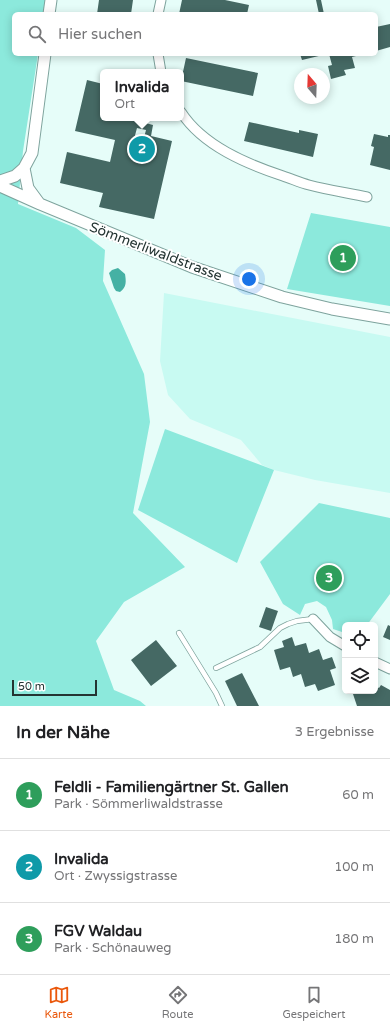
<!DOCTYPE html>
<html lang="de">
<head>
<meta charset="utf-8">
<style>
  :root { --surface:#fff; --page:#f2f2f2; --text:#202124; --muted:#757577; --line:#e0e0e0; --accent:#ea580c }
  body { margin:0; font-family:"Varela Round",sans-serif; background:var(--page); color:var(--text) }
  .controls { position:absolute; right:12px; bottom:12px; display:grid; overflow:hidden; border-radius:6px; box-shadow:0 2px 10px #0003 }
  .controls button { width:36px; height:36px; display:grid; place-items:center; padding:0; border:0; border-bottom:1px solid var(--line); background:var(--surface); color:var(--text); font:20px sans-serif }
  .compass { position:absolute; left:294px; top:68px; width:36px; height:36px; border-radius:50%; background:var(--surface); box-shadow:0 2px 10px #0003; rotate:341deg }
  .scale { position:absolute; left:12px; bottom:10px; width:85px; box-sizing:border-box; padding-left:4px; border:2px solid #243432; border-top:0; font-size:11px; line-height:14px; white-space:nowrap; color:#243432; -webkit-text-stroke:3px #fff; paint-order:stroke }
  .you { position:absolute; left:249px; top:279px; width:14px; height:14px; margin:-10px; border:3px solid #fff; border-radius:50%; background:#1a73e8; box-shadow:0 0 0 6px #1a73e833 }
  .badge { display:grid; place-items:center; width:26px; height:26px; border-radius:50%; background:var(--accent); color:#fff; font-size:13px; font-weight:700 }
  .pin { position:absolute; translate:-50% -50%; border:2px solid #fff; box-shadow:0 1px 4px #0006 }
  .popup { position:absolute; left:100px; top:69px; width:84px; height:52px; box-sizing:border-box; display:grid; place-content:center; border-radius:6px; background:var(--surface); filter:drop-shadow(0 1px 3px #0005); font-size:13px; white-space:nowrap; color:var(--muted) }
  .popup b { font-size:15px; color:var(--text) }
  .popup::after { content:''; position:absolute; left:50%; top:100%; margin-left:-8px; border:8px solid transparent; border-top-color:var(--surface) }
  .list { margin:0; padding:0; list-style:none }
  h2 { display:flex; justify-content:space-between; align-items:center; height:52px; margin:0; padding:0 16px; font-size:17px }
  h2 small { font-size:13px; font-weight:400; color:var(--muted) }
  .list li { display:grid; grid-template-columns:26px 1fr auto; gap:12px; align-items:center; box-sizing:border-box; height:72px; padding:0 16px; border-top:1px solid var(--line) }
  .list b { display:block; font-size:15px; white-space:nowrap }
  .list p { margin:0; font-size:13px; white-space:nowrap; color:var(--muted) }
  .list em { font-size:13px; font-style:normal; color:var(--muted) }
  .icon { flex:none; width:22px; height:22px; fill:none; stroke:currentColor; stroke-width:2; stroke-linecap:round; stroke-linejoin:round }
  .map { position:relative; flex:none; width:390px; height:706px; overflow:hidden }
  .search { position:absolute; background:var(--surface); box-shadow:0 2px 10px #0003; left:12px; right:12px; top:12px; height:44px; display:flex; align-items:center; gap:10px; box-sizing:border-box; padding:0 14px; border-radius:6px; color:var(--muted); font-size:15px }
  .sheet { height:268px; background:var(--surface) }
  nav { display:flex; justify-content:space-around; align-items:center; box-sizing:border-box; height:56px; border-top:1px solid var(--line); background:var(--surface); font-size:11px; color:var(--muted) }
  nav a { display:grid; justify-items:center; gap:2px }
  nav .on { color:var(--accent) }
  .map>svg:first-child { display:block }
  .built { fill:#c8faf2 }
  .green { fill:#8ce9dc }
  .water { fill:#45b1a4 }
  .building { fill:#456964; fill-rule:evenodd }
  .lines { fill:none; stroke-linecap:round; stroke-linejoin:round }
  .service-casing { stroke:#7ea39d; stroke-width:6 }
  .minor-casing { stroke:#7ea39d; stroke-width:11 }
  .tertiary-casing { stroke:#7ea39d; stroke-width:13 }
  .service { stroke:#fff; stroke-width:4.5 }
  .minor { stroke:#fff; stroke-width:9 }
  .tertiary { stroke:#fff; stroke-width:11 }
  .labels { text-anchor:middle; stroke-width:4; stroke-linejoin:round; paint-order:stroke }
  .street-label { font-size:14px; fill:#243432; stroke:#fff }
</style>
</head>
<body>
<div class="map">
<svg width="390" height="706" viewBox="0 0 390 706">
  <rect width="100%" height="100%" fill="#e6fdf9"/>
  <path class="built" d="M 164,293 L 390,337 L 390,493 L 315,480 L 274,470 L 262,465 L 241,440 L 190,419 L 168,395 L 160,361 Z"/>
  <path class="green" d="M 0,0 L 45,0 L 44,14 L 14,14 L 14,54 L 38,54 L 23,151 L 18,204 L 76,228 L 105,250 L 103,281 L 144,374 L 150,422 L 133,513 L 185,567 L 124,602 L 96,641 L 114,690 L 140,701 L 146,706 L 0,706 Z
    M 311,213 L 390,227 L 390,306 L 287,289 Z
    M 165,429 L 274,470 L 237,563 L 138,510 Z
    M 319,503 L 390,518 L 390,594 L 367,625 L 345,625 L 345,633 L 333,629 L 332,620 L 326,607 L 317,601 L 305,604 L 300,615 L 283,604 L 260,562 Z"/>
  <path class="water" d="M 118,268 L 125,274 C 126,281 127,287 120,292 L 116,291 L 114,288 L 109,273 L 112,270 Z"/>
  <path class="building" d="M 99,0 L 133,0 L 131,14 L 97,14 Z
    M 182,0 L 225,0 L 249,5 L 247,14 L 179,14 Z
    M 316,0 L 321,0 L 324,14 L 319,14 Z
    M 390,24 L 390,47 L 376,51 L 376,27 Z
    M 300,54 L 323,54 L 323,55 L 302,60 Z
    M 329,54 L 360,54 L 360,55 L 352,57 L 355,68 L 344,70 L 346,75 L 331,79 L 328,66 L 332,65 Z
    M 186,58 L 258,73 L 253,96 L 181,81 Z
    M 87,80 L 103,84 L 103,118 L 139,118 L 138,121 L 153,125 L 151,136 L 172,141 L 154,219 L 99,207 L 103,193 L 60,183 L 67,152 L 110,162 L 115,140 L 75,131 ZM 137,128 L 146,130 L 142,145 L 133,143 Z
    M 249,122 L 299,133 L 299,130 L 318,134 L 313,157 L 244,141 Z
    M 374,134 L 388,137 L 388,135 L 390,135 L 390,170 L 370,165 L 374,147 L 371,146 Z
    M 266,607 L 278,611 L 271,631 L 259,627 Z
    M 388,625 L 390,626 L 390,640 L 383,637 Z
    M 292,637 L 295,646 L 306,643 L 309,653 L 319,649 L 323,660 L 332,657 L 336,668 L 330,670 L 335,685 L 318,691 L 315,684 L 305,687 L 301,674 L 293,677 L 290,667 L 280,670 L 274,650 L 284,647 L 282,641 Z
    M 156,640 L 177,666 L 151,686 L 131,660 Z
    M 242,673 L 259,706 L 237,706 L 225,681 Z
    M 381,685 L 390,690 L 390,706 L 357,706 L 352,691 L 375,691 L 375,686 L 379,688 Z"/>
  <g class="lines">
    <g class="service-casing">
      <path id="service" d="M 179,633 L 216,693 L 222,706
        M 216,668 L 260,647 L 280,628 L 288,624 L 297,621 L 313,619"/>
    </g>
    <g class="minor-casing">
      <path id="minor" d="M 158,14 L 161,0
        M 158,54 L 161,72
        M 181,112 C 203,146 247,164 283,176 C 292,179 301,183 309,185 C 328,190 348,193 367,197
        M 313,619 L 330,637 L 345,646
        M 375,662 L 390,669"/>
    </g>
    <g class="tertiary-casing">
      <path id="tertiary" d="M 49,14 L 51,0
        M 24,168 L 28,188 L 39,203
        M 0,181 L 15,176 L 24,168 L 32,153 L 45,54
        M 0,186 L 40,204 L 192,267 L 282,297 L 332,309 L 390,319"/>
    </g>
    <use href="#service" class="service"/>
    <use href="#minor" class="minor"/>
    <use href="#tertiary" class="tertiary"/>
  </g>
  <g class="labels">
    <g class="street-label">
      <text transform="translate(156 251) rotate(21)" y="5">Sömmerliwaldstrasse</text>
    </g>
  </g>
</svg>
<div class="controls">
<button><svg class="icon" aria-label="locate" viewBox="0 0 24 24"><circle cx="12" cy="12" r="6"/><path d="M12 2v4M12 18v4M2 12h4M18 12h4"/></svg></button>
<button><svg class="icon" aria-label="layers" viewBox="0 0 24 24"><path d="M12 4l9 5-9 5-9-5zM3 14l9 5 9-5"/></svg></button>
</div>
<svg class="compass" viewBox="-18 -18 36 36"><path d="M0-13l5 13h-10z" fill="#e53935"/><path d="M0 13l5-13h-10z" fill="#757577"/></svg>
<div class="scale">50 m</div>
<div class="you"></div>
<div class="pin badge" style="left:343px;top:258px;background:#2e9e5b">1</div>
<div class="pin badge" style="left:142px;top:149px;background:#0f9aa8">2</div>
<div class="popup"><b>Invalida</b>Ort</div>
<div class="pin badge" style="left:329px;top:578px;background:#2e9e5b">3</div>
<div class="search"><svg class="icon" aria-label="search" viewBox="0 0 24 24"><circle cx="10" cy="10" r="6"/><path d="M15 15l6 6"/></svg>Hier suchen</div>
</div>
<section class="sheet">
<h2>In der Nähe<small>3 Ergebnisse</small></h2>
<ul class="list">
<li><span class="badge" style="background:#2e9e5b">1</span><div><b>Feldli - Familiengärtner St. Gallen</b><p>Park · Sömmerliwaldstrasse</p></div><em>60 m</em></li>
<li><span class="badge" style="background:#0f9aa8">2</span><div><b>Invalida</b><p>Ort · Zwyssigstrasse</p></div><em>100 m</em></li>
<li><span class="badge" style="background:#2e9e5b">3</span><div><b>FGV Waldau</b><p>Park · Schönauweg</p></div><em>180 m</em></li>
</ul>
</section>
<nav>
<a class="on"><svg class="icon" aria-label="map" viewBox="0 0 24 24"><path d="M3 6l6-2 6 2 6-2v14l-6 2-6-2-6 2zM9 4v14M15 6v14"/></svg>Karte</a>
<a><svg class="icon" aria-label="directions" viewBox="0 0 24 24"><path d="M12 3l9 9-9 9-9-9zM9 14v-3h6M13 9l2 2-2 2"/></svg>Route</a>
<a><svg class="icon" aria-label="saved" viewBox="0 0 24 24"><path d="M7 4h10v16l-5-4-5 4z"/></svg>Gespeichert</a>
</nav>
</body>
</html>
